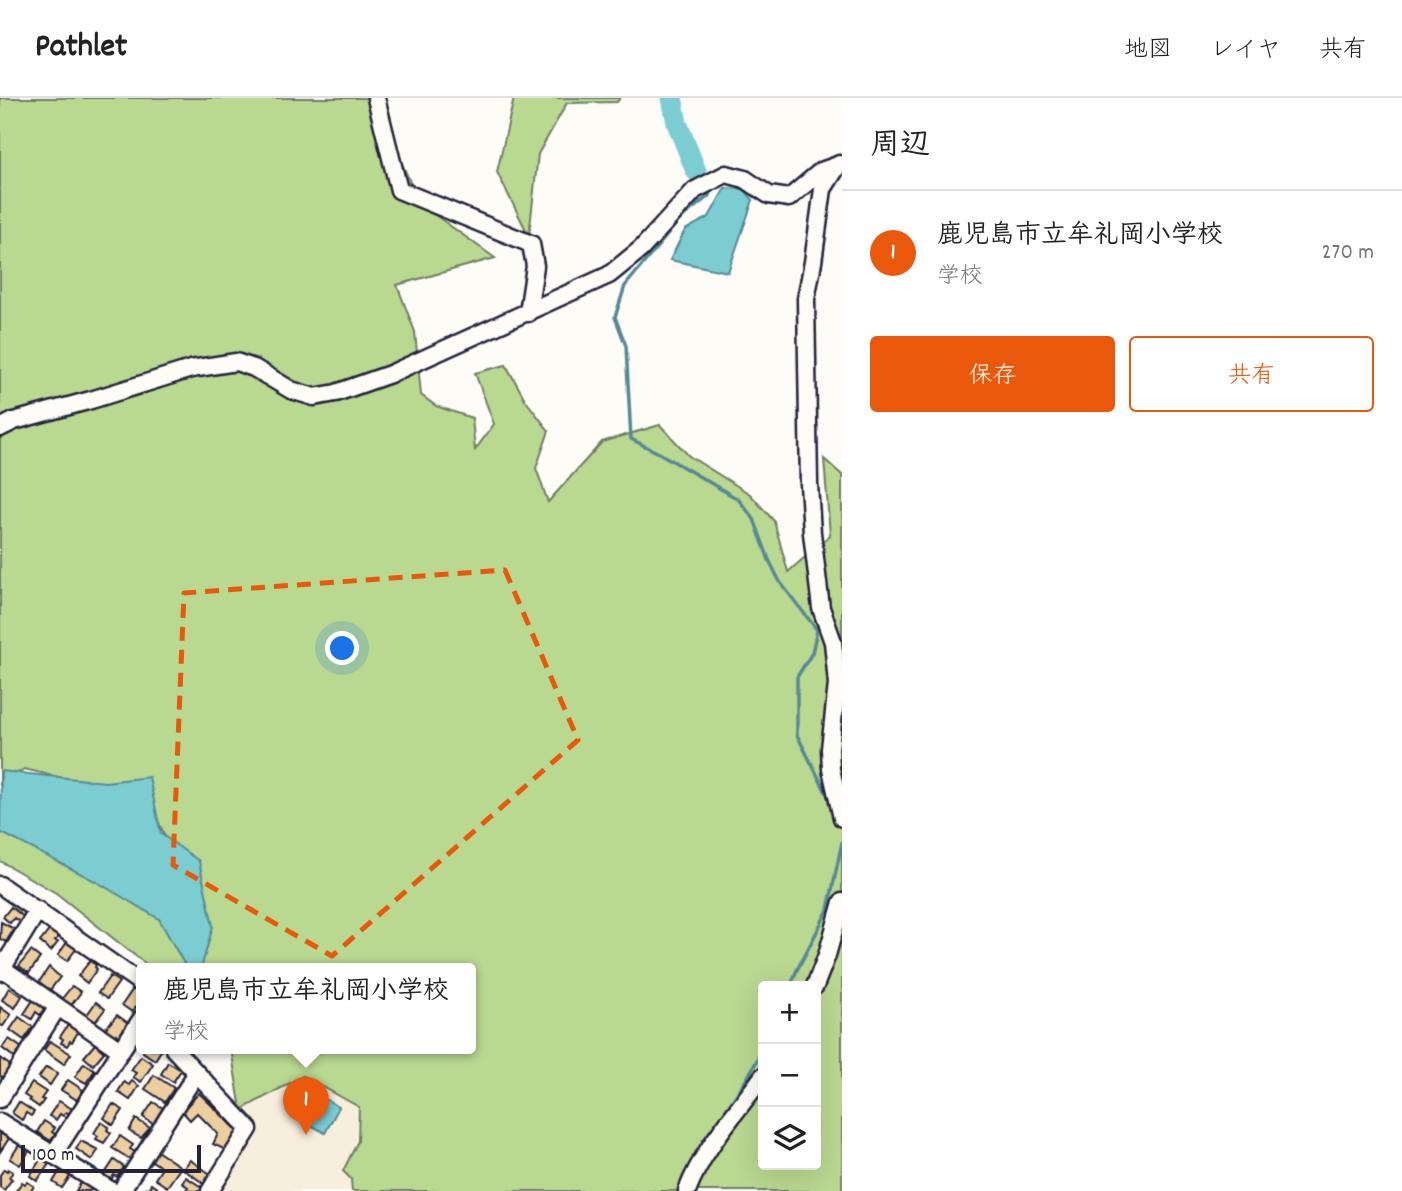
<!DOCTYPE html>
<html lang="ja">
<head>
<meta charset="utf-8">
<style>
  :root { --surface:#fff; --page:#f2f2f2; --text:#222; --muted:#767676; --line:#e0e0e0; --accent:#ea580c }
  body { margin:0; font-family:Dekko,"Klee One",sans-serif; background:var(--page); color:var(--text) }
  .controls { position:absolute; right:21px; bottom:21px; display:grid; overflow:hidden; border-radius:7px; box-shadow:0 7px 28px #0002 }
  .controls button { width:63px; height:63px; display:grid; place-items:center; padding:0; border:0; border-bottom:2px solid var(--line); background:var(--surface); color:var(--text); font:35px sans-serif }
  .scale { position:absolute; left:21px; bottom:18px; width:180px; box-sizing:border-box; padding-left:7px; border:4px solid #22223b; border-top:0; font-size:19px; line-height:24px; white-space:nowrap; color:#22223b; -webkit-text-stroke:5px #fdfcf7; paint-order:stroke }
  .you { position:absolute; left:343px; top:551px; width:24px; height:24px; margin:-18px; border:5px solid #fff; border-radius:50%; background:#1a73e8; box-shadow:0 0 0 10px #1a73e833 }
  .badge { display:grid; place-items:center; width:46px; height:46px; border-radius:50%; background:var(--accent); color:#fff; font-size:23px; font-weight:700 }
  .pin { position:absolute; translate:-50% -58px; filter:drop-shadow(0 2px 4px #0008) }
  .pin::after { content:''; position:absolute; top:37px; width:24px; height:21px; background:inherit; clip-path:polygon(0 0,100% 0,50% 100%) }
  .popup { position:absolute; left:136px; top:865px; width:340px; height:91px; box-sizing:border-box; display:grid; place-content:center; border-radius:7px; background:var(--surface); filter:drop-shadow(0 2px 5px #0005); font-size:23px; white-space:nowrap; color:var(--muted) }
  .popup b { font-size:26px; color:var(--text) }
  .popup::after { content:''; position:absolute; left:50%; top:100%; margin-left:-14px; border:14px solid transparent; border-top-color:var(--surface) }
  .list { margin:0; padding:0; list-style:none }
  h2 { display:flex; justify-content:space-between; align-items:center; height:91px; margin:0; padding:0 28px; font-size:30px }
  h2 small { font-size:23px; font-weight:400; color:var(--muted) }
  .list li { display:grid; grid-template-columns:46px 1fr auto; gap:21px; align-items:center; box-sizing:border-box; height:126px; padding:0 28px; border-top:2px solid var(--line) }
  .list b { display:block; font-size:26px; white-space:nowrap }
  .list p { margin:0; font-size:23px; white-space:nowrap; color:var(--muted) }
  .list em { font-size:23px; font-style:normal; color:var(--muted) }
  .actions { display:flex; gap:14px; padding:21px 28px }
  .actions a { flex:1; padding:16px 0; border:2px solid var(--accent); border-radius:7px; text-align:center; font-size:24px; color:var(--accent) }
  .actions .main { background:var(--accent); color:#fff }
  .icon { flex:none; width:38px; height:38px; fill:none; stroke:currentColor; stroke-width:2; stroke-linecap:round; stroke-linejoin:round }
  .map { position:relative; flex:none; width:842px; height:1093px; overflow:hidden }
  header { display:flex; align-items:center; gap:42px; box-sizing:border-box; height:98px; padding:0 35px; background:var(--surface); border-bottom:2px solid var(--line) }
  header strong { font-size:33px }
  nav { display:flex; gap:38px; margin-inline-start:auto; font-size:24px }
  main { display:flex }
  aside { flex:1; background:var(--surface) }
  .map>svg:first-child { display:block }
  .built { fill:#f8eedd }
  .green { fill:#b9d890; stroke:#6e7d66; stroke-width:2; fill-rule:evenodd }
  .water { fill:#7bcdd2; stroke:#578996; stroke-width:2 }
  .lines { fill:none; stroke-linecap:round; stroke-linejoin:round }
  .stream { stroke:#578996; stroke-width:3.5 }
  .river { stroke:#7bcdd2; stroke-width:21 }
  .building { fill:#edce9f; stroke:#22223b; stroke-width:2 }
  .minor-casing { stroke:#22223b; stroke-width:21 }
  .minor { stroke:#fdfcf7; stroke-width:16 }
  .marked { fill:none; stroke:#e8590c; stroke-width:5; stroke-dasharray:14 9; stroke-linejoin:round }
</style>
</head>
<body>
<header>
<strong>Pathlet</strong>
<nav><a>地図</a><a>レイヤ</a><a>共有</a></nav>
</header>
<main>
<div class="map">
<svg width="842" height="1093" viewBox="0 0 842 1093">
  <rect width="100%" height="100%" fill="#fdfcf7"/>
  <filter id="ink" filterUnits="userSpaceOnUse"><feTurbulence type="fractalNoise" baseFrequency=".0143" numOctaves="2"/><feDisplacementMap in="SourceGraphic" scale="14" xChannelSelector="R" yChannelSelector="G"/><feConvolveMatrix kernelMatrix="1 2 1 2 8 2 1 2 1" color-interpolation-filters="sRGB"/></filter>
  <g filter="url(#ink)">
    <path class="built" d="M 303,978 L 359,1009 L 358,1043 L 343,1073 L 351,1081 L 352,1093 L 221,1093 L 259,1030 L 241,1012 Z"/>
    <path class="green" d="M 0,0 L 377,0 L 376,8 L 420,106 L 495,160 L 397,187 L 415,234 L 421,297 L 436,308 L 472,320 L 475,352 L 494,326 L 475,275 L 506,267 L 526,303 L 549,333 L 536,370 L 548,404 L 602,344 L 660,327 L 689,358 L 750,396 L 774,423 L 788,474 L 830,437 L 824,361 L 842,377 L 842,1093 L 352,1093 L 351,1081 L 343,1073 L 358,1043 L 359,1009 L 303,978 L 241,1012 L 231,951 L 471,951 L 471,871 L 152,871 L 56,795 L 0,763 L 0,718 L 181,773 L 147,699 L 24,671 L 0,687 ZM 763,888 L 816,888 L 816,1067 L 763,1067 Z
      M 514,0 L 620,0 L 617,4 L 567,5 L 538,56 L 529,138 L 497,74 Z"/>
    <path class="water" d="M 725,90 L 744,91 L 753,102 L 728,174 L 670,162 L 685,132 L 709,119 Z
      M 1,673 L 105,684 L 149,679 L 161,736 L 199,763 L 213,828 L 201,871 L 187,871 L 159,821 L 97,784 L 0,734 Z
      M 302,987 L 339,1009 L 325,1035 L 287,1013 Z"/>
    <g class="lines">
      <path class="stream" d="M 696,73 L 702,83
        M 707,93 L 710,97 L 682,119 L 625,188 L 615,219 L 626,248 L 631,341 L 659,355 L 738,401 L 754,421 L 769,462 L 780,484 L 817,532 L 812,555 L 797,579 L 797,637 L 832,706
        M 791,888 L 796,874 L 828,812 L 842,744
        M 717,1026 L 748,979 L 763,951"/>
      <path class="river" d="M 672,0 L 677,25 L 696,73"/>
    </g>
    <path class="building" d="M 11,809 L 24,819 L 20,824 L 14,820 L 10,825 L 3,819 Z
      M 1,824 L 14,831 L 6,844 L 0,841 Z
      M 51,830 L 60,837 L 55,843 L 58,844 L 51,853 L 40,844 Z
      M 68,843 L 77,850 L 67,863 L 58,857 Z
      M 31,853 L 40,860 L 29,875 L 19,868 Z
      M 90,863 L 96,867 L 95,869 L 97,871 L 87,885 L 78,878 Z
      M 49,869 L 60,879 L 50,892 L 39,884 Z
      M 110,878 L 119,884 L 107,901 L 98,895 Z
      M 72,888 L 81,894 L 70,909 L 61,902 Z
      M 9,890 L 22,898 L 15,910 L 2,902 Z
      M 133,891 L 142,897 L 142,901 L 132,914 L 122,907 Z
      M 33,902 L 45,909 L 40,917 L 36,914 L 32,921 L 24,916 Z
      M 96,904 L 105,911 L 95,924 L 86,918 Z
      M 0,909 L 11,917 L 3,928 L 0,927 Z
      M 117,917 L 128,925 L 119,938 L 116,936 L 114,939 L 104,932 Z
      M 19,919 L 33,929 L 24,942 L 10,932 Z
      M 68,927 L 78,934 L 72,944 L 70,943 L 67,948 L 61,945 L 63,941 L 60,939 Z
      M 9,941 L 22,950 L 15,960 L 2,950 Z
      M 50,943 L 71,956 L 64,966 L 44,952 Z
      M 95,946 L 104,954 L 93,967 L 84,959 Z
      M 144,951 L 162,951 L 155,962 L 143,954 Z
      M 141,958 L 153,966 L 141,984 L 133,979 L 136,975 L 131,972 Z
      M 0,960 L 11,968 L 3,980 L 0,978 Z
      M 168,964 L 181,972 L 173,984 L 161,976 Z
      M 84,965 L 95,972 L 86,985 L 75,979 Z
      M 46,969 L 58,975 L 50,987 L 39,979 Z
      M 154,977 L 174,990 L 165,1004 L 145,991 Z
      M 68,982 L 83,992 L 77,1002 L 61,992 Z
      M 132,983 L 139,988 L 130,1002 L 118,994 L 124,984 L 129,987 Z
      M 32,985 L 46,994 L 41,1001 L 44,1002 L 39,1009 L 29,1002 L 30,1001 L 24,997 Z
      M 199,995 L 238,1033 L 228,1053 L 213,1046 L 218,1036 L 197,1015 L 190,1022 L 182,1013 Z
      M 59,1003 L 74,1012 L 71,1017 L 66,1014 L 63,1018 L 60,1016 L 56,1022 L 49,1018 Z
      M 19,1004 L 34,1014 L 31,1018 L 26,1015 L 22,1022 L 12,1015 Z
      M 153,1004 L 163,1010 L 153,1026 L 143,1019 Z
      M 113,1006 L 123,1012 L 113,1027 L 104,1020 Z
      M 136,1021 L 150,1030 L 141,1040 L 129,1033 Z
      M 44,1023 L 55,1030 L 52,1034 L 56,1037 L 51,1043 L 37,1034 Z
      M 101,1024 L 109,1029 L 107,1032 L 111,1035 L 104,1045 L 96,1041 L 98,1038 L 94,1035 Z
      M 0,1032 L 10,1039 L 0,1054 Z
      M 120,1038 L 133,1047 L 130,1051 L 135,1054 L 130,1061 L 112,1050 Z
      M 81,1043 L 98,1052 L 92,1062 L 76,1051 Z
      M 19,1047 L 29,1053 L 20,1067 L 10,1061 Z
      M 157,1053 L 181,1069 L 167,1089 L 155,1081 L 162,1070 L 151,1062 Z
      M 41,1060 L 49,1066 L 37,1083 L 30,1078 Z
      M 114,1062 L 124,1069 L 117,1079 L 114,1077 L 111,1082 L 104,1077 Z
      M 190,1062 L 212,1077 L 206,1087 L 183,1071 Z
      M 4,1071 L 7,1073 L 8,1071 L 13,1074 L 9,1079 L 12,1081 L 4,1092 L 0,1089 L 0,1077 Z
      M 61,1071 L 71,1077 L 62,1090 L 53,1084 Z
      M 186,1079 L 203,1090 L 202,1093 L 185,1093 L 188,1089 L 182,1085 Z
      M 82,1083 L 92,1090 L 90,1093 L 76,1093 Z
      M 22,1084 L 25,1086 L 27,1084 L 34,1088 L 31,1093 L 16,1093 Z
      M 151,1086 L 161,1093 L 144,1093 L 146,1090 L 148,1091 Z"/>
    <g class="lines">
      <g class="minor-casing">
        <path id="minor" d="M 376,0 L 399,92 L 531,146 L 535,168 L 528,215
          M 839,66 L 823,91 L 813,164 L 806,201 L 809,386 L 812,435 L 821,510 L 833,544 L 835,564 L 837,586 L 830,651 L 831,671 L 842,720
          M 0,330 L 14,323 L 91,302 L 191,271 L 236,264 L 254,270 L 291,292 L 314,299 L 336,295 L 390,276 L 609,177 L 641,151 L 695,92 L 726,76 L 745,81 L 769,97 L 789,100 L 821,73 L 838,67
          M 0,787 L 142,886
          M 2,870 L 120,952
          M 0,874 L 38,812
          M 815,888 L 827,857 L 842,804
          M 174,951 L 249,1031 L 210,1093
          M 0,1001 L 57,910
          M 0,1024 L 112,1093
          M 53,1057 L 142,920
          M 121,1093 L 196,976
          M 687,1093 C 703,1050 737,1014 763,978"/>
      </g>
      <use href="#minor" class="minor"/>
    </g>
  </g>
  <path class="marked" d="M 505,472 L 578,642 L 332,858 L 173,767 L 184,495 Z"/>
</svg>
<div class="controls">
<button>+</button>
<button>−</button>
<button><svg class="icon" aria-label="layers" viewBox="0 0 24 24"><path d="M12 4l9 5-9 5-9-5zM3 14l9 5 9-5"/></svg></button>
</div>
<div class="scale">100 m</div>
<div class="you"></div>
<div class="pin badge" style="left:306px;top:1037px">1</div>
<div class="popup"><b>鹿児島市立牟礼岡小学校</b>学校</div>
</div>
<aside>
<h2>周辺<small></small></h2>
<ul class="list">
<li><span class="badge">1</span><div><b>鹿児島市立牟礼岡小学校</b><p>学校</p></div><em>270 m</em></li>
</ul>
<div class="actions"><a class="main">保存</a><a>共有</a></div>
</aside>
</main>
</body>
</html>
